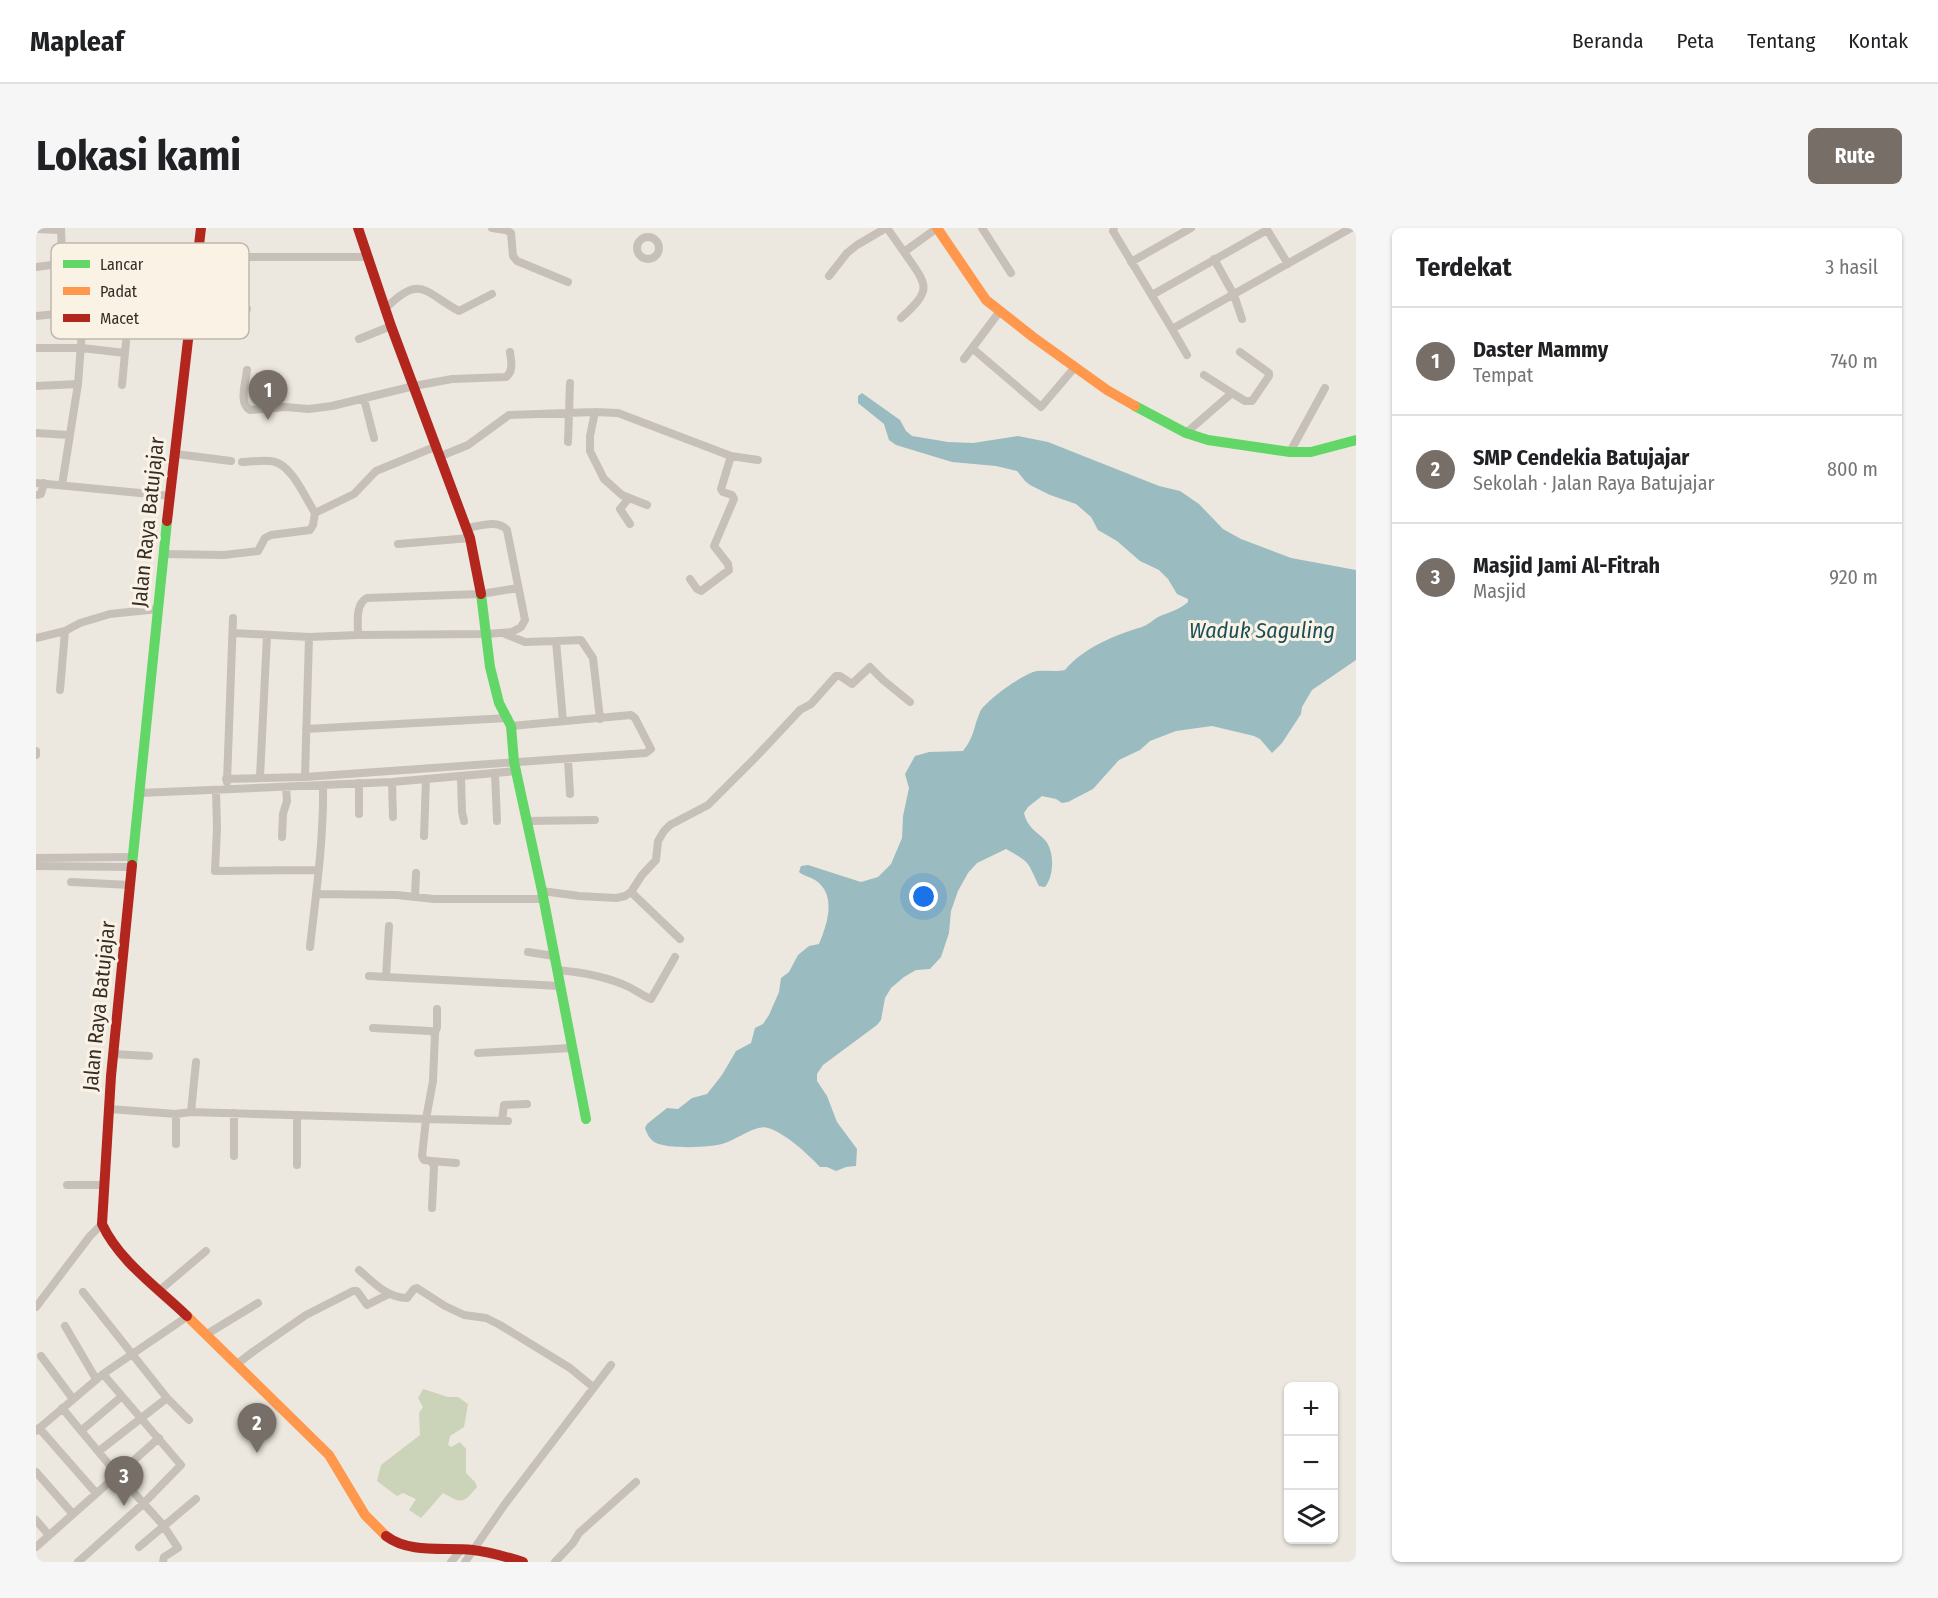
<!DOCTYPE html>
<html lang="id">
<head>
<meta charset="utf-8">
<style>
  :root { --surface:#fff; --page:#f6f6f6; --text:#202124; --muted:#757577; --line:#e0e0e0; --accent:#766e67 }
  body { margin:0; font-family:"Fira Sans Condensed",sans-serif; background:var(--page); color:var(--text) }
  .controls { position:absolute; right:18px; bottom:18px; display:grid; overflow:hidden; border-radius:9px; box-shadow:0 2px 4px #0004 }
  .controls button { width:54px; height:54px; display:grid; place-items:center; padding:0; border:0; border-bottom:2px solid var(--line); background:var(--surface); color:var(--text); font:30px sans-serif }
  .you { position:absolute; left:888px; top:669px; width:21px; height:21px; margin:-15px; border:4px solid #fff; border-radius:50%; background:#1a73e8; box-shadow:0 0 0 9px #1a73e833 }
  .badge { display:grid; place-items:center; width:39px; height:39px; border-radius:50%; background:var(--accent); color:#fff; font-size:20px; font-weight:700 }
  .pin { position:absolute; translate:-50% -50px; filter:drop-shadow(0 2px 3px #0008) }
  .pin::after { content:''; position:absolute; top:32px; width:21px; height:18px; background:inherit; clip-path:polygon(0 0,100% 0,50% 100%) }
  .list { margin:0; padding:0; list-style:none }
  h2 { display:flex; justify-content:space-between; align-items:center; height:78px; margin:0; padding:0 24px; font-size:26px }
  h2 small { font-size:20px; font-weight:400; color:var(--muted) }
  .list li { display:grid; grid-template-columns:39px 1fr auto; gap:18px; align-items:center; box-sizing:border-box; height:108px; padding:0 24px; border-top:2px solid var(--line) }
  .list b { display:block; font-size:22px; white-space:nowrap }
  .list p { margin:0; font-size:20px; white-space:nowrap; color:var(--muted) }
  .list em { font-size:20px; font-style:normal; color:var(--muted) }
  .icon { flex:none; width:33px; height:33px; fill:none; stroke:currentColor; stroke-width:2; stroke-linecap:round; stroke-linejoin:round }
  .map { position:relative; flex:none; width:1320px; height:1334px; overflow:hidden; border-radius:9px }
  header { display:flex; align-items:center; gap:36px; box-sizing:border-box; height:84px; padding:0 30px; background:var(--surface); border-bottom:2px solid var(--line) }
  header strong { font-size:28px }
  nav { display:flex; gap:33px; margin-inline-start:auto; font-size:21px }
  .intro { display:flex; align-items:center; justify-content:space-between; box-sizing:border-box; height:144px; padding:0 36px }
  h1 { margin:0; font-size:42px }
  .button { padding:15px 27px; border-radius:9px; background:var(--accent); color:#fff; font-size:21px; font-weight:700 }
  main { display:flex; gap:36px; padding:0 36px }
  aside { flex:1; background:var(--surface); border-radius:9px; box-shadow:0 2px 4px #0004 }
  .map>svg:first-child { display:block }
  .green { fill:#cbd3b8 }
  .water { fill:#9abbbf }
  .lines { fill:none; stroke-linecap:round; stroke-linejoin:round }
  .street { stroke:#c6c0b8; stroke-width:8 }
  .fast { stroke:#63d668; stroke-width:10 }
  .slow { stroke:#ff974d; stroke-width:10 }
  .jam { stroke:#b3261e; stroke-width:10 }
  .labels { text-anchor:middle; stroke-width:6; stroke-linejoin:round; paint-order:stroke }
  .street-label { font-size:21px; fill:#362d26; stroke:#faf3e5 }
  .water-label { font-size:22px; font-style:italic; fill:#1a4e59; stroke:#faf3e5 }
  .key { fill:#faf3e5; stroke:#bfb8ac; stroke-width:1.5 }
  .key-label { font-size:16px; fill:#362d26 }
</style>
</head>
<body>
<header>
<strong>Mapleaf</strong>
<nav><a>Beranda</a><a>Peta</a><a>Tentang</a><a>Kontak</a></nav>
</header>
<div class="intro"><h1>Lokasi kami</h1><a class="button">Rute</a></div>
<main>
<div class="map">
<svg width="1320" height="1334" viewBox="0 0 1320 1334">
  <rect width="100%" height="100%" fill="#ece8df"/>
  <path class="green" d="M 387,1161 L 412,1169 L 422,1169 L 432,1176 L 428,1199 L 414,1208 L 412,1217 L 415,1219 L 424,1214 L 430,1221 L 430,1245 L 439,1254 L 441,1259 C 426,1277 426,1275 407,1265 L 385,1290 L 373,1282 L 380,1271 L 367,1265 L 361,1268 L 341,1253 L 345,1237 L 384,1207 L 383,1185 L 387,1179 L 382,1170 Z"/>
  <path class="water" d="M 826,165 L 864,192 L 870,203 L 876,208 L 912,214 L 937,215 L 982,208 L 1012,214 L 1123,258 L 1144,263 L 1163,276 L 1187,301 L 1205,311 L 1255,330 L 1320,342 L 1320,432 L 1276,462 L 1266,479 L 1265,486 L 1246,515 L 1236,525 L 1224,511 L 1218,508 L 1176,498 L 1140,503 L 1114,513 L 1104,522 L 1083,532 L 1057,561 L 1032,574 L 1026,575 L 1020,571 L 1006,568 L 992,579 L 988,585 C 991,599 1000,603 1009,612 C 1019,624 1018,648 1009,659 L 1003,658 C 991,633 995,635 970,621 L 941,635 L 932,645 L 922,663 L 915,683 L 913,705 L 905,729 L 894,741 L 880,742 L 868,749 L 855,760 L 849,770 L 845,792 L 841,797 L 787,837 L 781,846 L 781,853 L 791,868 L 801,894 L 821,921 L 820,938 L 810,939 L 800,943 L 791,939 L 784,939 C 772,926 749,905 732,900 C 721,896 700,912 689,915 C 675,920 633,921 620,915 C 614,912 611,906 609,900 L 611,896 L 631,880 L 642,881 L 656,870 L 671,866 L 686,847 L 700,823 L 715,815 L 719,800 L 727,796 L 733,787 L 743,764 L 745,750 L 753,744 L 762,727 L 773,718 L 783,716 C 790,699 800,672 784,656 C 778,649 769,649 763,644 L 765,638 L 772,637 L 825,654 L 842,649 L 855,636 L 866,610 L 867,588 L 873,560 L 869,546 L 879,528 L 893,524 L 927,523 C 939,508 937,500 944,484 C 949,473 988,445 1001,443 C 1010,442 1019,444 1029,442 C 1047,420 1079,407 1106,399 C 1112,397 1117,392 1122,389 C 1133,384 1143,382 1152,374 L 1152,371 L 1141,366 L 1132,351 L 1123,342 L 1104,333 L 1081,313 L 1062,302 L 1055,289 L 1040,276 L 1014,267 L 994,257 L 989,253 L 981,243 L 960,238 L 916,234 L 860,217 L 853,212 L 848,196 L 822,175 L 822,168 Z"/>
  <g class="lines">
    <path class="street" d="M 456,0 L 470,2 L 475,5 L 477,28 L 481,33 L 532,54
      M 851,0 L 868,24 L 901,0
      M 946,0 L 975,45
      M 1078,0 L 1077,3 L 1136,101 L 1315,0
      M 1230,0 L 1252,36
      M 0,1 L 24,2
      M601 20a11 11 0 1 1 22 0a11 11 0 1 1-22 0Z
      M 1178,31 L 1198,67 L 1206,91
      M 1095,34 L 1155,0
      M 0,39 L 23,36 L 26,27 L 25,0
      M 161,42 L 194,45 L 207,29 L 332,29
      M 793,48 L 811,25 L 821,17 L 850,0
      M 1116,67 L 1231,2
      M 156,80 L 186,84 L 191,80 L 211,81
      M 350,80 C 385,45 389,65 423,83 L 456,66
      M 0,88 L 41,84 L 46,86 L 47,90 L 42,156 L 26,257
      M 865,90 C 898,60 891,58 868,24
      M 1136,101 L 1151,127
      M 323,111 L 355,98
      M 0,120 L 46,120 L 89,125
      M 936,120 L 1005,179 L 1039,139
      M 928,131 L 964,83
      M 211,142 C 210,154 202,175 214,182 L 249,179 L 273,181 L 296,178 L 378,158 L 416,151 L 470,149 C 478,143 475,133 474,124
      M 86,157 L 90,114
      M 0,158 L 42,156
      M 1196,165 L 1209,173 L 1216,173 L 1233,148 L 1233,145 L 1204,124
      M 328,171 L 338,210
      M 559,184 L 554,208 L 554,223 L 568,251 L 586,267 L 611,277
      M 0,205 L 33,207
      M 1150,205 L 1196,165 L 1168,147
      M 532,214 L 534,155
      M 1254,224 L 1289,160
      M 140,226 L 195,233
      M 405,228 L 432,217 L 473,187 L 559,184 L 582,185 L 695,228 L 722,232
      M 206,234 C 217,234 229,231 239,234 C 256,238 270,271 279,285 L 318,266 L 340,243 L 401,218
      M 0,255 L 135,268
      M 0,267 L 5,266 L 8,255
      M 593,270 L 584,281 L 594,296
      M 362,316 L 434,310
      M 127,326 L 188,327 L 222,323 L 229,310 L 235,307 L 274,302 L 277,297 L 279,285
      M 654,351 L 661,361 L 665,363 L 693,342 L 692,336 L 678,318 L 698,271 L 696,267 L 687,264 L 685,261 L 695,228
      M 197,405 L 273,409 L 322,407 L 450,406 L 476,404 L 485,399 L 489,392 L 471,302 C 462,291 444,298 431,300
      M 469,406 L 489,414 L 520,413
      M 322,407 C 322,395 319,376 331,370 L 445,366 L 482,360
      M 0,410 L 29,403 L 44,395 L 74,386 L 122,381
      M 24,462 L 29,403
      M 527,493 L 520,413 L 545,412 L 557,430 L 564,491
      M 270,501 L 472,490
      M 0,523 L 0,527
      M 532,531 L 534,566
      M 459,546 L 461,593
      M 224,549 L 231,408
      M 269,549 L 273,409
      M 425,549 L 426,584 L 428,593
      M 190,551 L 269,549 L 610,525 L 615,521 L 599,490 L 595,487 L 475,498
      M 191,554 L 197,390
      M 356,554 L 357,589
      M 180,563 L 181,600 L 179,643 L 282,642
      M 104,565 L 356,554 L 481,543
      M 323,586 L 323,555
      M 491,593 L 559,592
      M 388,608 L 390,551
      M 246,609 L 247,586 L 251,573 L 250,559
      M 0,630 L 97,629
      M 0,638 L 96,639
      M 35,654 L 94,657
      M 506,663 L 543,668 L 580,670 L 589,668 L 595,664 L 606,647 L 620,632 L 622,613 L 628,603 L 634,597 L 672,577 L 719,530 L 764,482 L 775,476 L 800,448 L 804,448 L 816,456 L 834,439 L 847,452 L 874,474
      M 595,664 L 644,711
      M 280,666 L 361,667 L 398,671 L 507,671
      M 379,669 L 380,645
      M 353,698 L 350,749 L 523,758
      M 274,719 C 280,665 288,611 287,557
      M 492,724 L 518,728
      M 521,742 C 544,744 572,749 593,759 C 601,763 607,768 615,771 L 639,729
      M 333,748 L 350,749
      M 399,805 L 401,799 L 401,781
      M 442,825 L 535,820
      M 77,826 L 113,828
      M 73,881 L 140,886 L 155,884 L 390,891 L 397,853 L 399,805 L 394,803 L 337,800
      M 155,884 L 160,834
      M 466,893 L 468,877 L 491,876
      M 140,916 L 140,886
      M 198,928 L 198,885
      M 395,933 L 420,935
      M 261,937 L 261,888
      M 31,957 L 68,957
      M 396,980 L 398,938 L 395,933 L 388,932 L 386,928 L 390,891 L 472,893
      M 323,1042 C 337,1054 351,1070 371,1070 L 378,1061 L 381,1060 L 409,1078 L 428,1087 L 450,1090 L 464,1097 L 534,1140 L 557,1159
      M 124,1062 L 170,1023
      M 47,1064 L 131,1170 L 153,1192
      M 0,1079 L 54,1008 L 66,996
      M 29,1098 L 60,1151
      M 171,1106 L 222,1075
      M 5,1128 L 37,1171
      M 201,1136 L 218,1123 L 270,1087 L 317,1063 L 321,1063 L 331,1077 L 353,1066
      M 26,1180 L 81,1246 L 127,1297 L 142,1320 L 128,1329 L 127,1334
      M 3,1200 L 60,1265
      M 46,1202 L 85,1169
      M 0,1203 L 67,1146 L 152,1088
      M 63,1223 L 131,1170
      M 0,1244 L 36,1285
      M 0,1292 L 12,1306
      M 0,1319 L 123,1210
      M 103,1319 L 160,1271
      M 42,1334 L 107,1276 L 145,1237 L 67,1146
      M 415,1334 L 425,1322
      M 429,1334 L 469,1276 L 575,1137
      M 519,1334 L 537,1315 L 543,1305 L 600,1254"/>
    <path class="fast" d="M 1099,178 L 1150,205 L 1172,212 L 1254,224 L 1275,224 L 1320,212
      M 445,366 L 454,439 L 463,475 L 475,498 L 478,534 L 506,663 L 550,891
      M 96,637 L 131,293"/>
    <path class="slow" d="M 901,0 L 950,72 L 997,109 L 1071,162 L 1099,178
      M 151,1088 L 293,1227 L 329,1287 L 350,1308"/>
    <path class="jam" d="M 322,0 L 355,98 L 434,310 L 445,366
      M 131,293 L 165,0
      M 96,637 L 75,848 L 66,996 C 83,1033 122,1060 151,1088
      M 350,1308 C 374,1326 408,1319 437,1322 C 454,1324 471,1329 487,1334"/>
  </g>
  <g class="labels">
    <g class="street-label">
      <text transform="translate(112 294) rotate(-84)" y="7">Jalan Raya Batujajar</text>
      <text transform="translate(63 778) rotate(-84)" y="7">Jalan Raya Batujajar</text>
    </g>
    <g class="water-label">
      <text x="1226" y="410">Waduk Saguling</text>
    </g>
  </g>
  <rect x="15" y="15" width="198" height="96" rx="9" class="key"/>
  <rect x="27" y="32" width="27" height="8" fill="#63d668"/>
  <rect x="27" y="59" width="27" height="8" fill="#ff974d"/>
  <rect x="27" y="86" width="27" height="8" fill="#b3261e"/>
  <g class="key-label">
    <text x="64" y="42">Lancar</text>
    <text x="64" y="69">Padat</text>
    <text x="64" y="96">Macet</text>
  </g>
</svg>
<div class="controls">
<button>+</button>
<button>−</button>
<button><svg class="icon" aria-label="layers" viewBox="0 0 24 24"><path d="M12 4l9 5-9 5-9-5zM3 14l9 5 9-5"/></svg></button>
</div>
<div class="you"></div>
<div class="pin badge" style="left:232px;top:192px">1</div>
<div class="pin badge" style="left:221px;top:1225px">2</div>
<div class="pin badge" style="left:88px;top:1278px">3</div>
</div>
<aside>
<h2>Terdekat<small>3 hasil</small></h2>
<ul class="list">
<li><span class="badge">1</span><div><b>Daster Mammy</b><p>Tempat</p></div><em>740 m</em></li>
<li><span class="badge">2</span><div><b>SMP Cendekia Batujajar</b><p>Sekolah · Jalan Raya Batujajar</p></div><em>800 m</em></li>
<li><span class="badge">3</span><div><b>Masjid Jami Al-Fitrah</b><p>Masjid</p></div><em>920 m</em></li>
</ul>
</aside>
</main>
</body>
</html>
